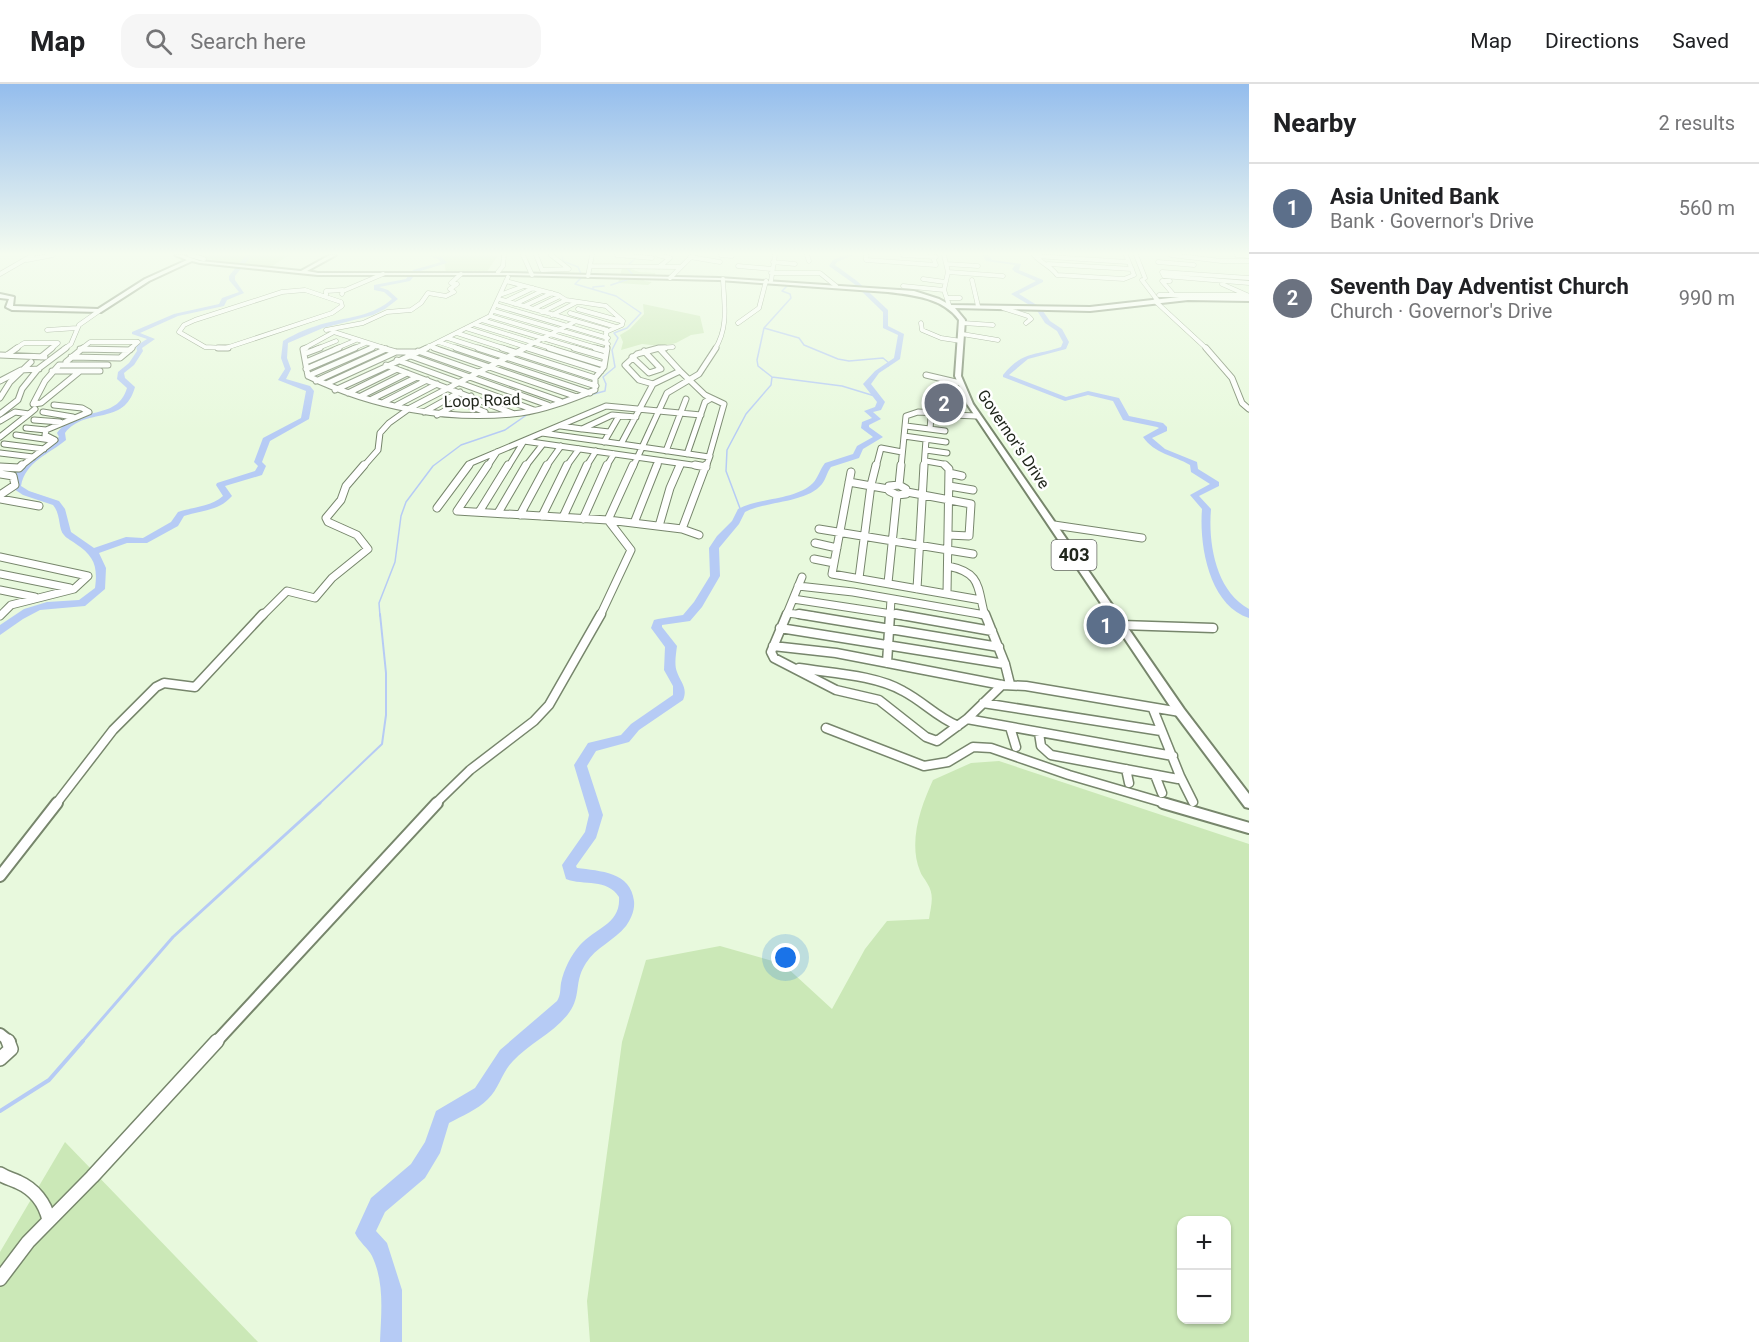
<!DOCTYPE html>
<html lang="en">
<head>
<meta charset="utf-8">
<style>
  :root { --surface:#fff; --page:#f6f6f6; --text:#202124; --muted:#757577; --line:#e0e0e0; --accent:#b45309 }
  body { margin:0; font-family:Roboto,sans-serif; background:var(--page); color:var(--text) }
  .controls { position:absolute; right:18px; bottom:18px; display:grid; overflow:hidden; border-radius:12px; box-shadow:0 2px 4px #0004 }
  .controls button { width:54px; height:54px; display:grid; place-items:center; padding:0; border:0; border-bottom:2px solid var(--line); background:var(--surface); color:var(--text); font:30px sans-serif }
  .you { position:absolute; left:786px; top:874px; width:21px; height:21px; margin:-15px; border:4px solid #fff; border-radius:50%; background:#1a73e8; box-shadow:0 0 0 9px #1a73e833 }
  .badge { display:grid; place-items:center; width:39px; height:39px; border-radius:50%; background:var(--accent); color:#fff; font-size:20px; font-weight:700 }
  .pin { position:absolute; translate:-50% -50%; border:3px solid #fff; box-shadow:0 2px 6px #0006 }
  .list { margin:0; padding:0; list-style:none }
  h2 { display:flex; justify-content:space-between; align-items:center; height:78px; margin:0; padding:0 24px; font-size:26px }
  h2 small { font-size:20px; font-weight:400; color:var(--muted) }
  .list li { display:grid; grid-template-columns:39px 1fr auto; gap:18px; align-items:center; box-sizing:border-box; height:90px; padding:0 24px; border-top:2px solid var(--line) }
  .list b { display:block; font-size:22px; white-space:nowrap }
  .list p { margin:0; font-size:20px; white-space:nowrap; color:var(--muted) }
  .list em { font-size:20px; font-style:normal; color:var(--muted) }
  .icon { flex:none; width:33px; height:33px; fill:none; stroke:currentColor; stroke-width:2; stroke-linecap:round; stroke-linejoin:round }
  .map { position:relative; flex:none; width:1249px; height:1258px; overflow:hidden }
  header { display:flex; align-items:center; gap:36px; box-sizing:border-box; height:84px; padding:0 30px; background:var(--surface); border-bottom:2px solid var(--line) }
  header strong { font-size:28px }
  nav { display:flex; gap:33px; margin-inline-start:auto; font-size:21px }
  .search { width:420px; height:54px; background:var(--page); display:flex; align-items:center; gap:15px; box-sizing:border-box; padding:0 21px; border-radius:18px; color:var(--muted); font-size:22px }
  main { display:flex }
  aside { flex:1; background:var(--surface) }
  .map>svg:first-child { display:block }
  .green { fill:#cbe8b7; fill-rule:evenodd }
  .lines { fill:none; stroke-linecap:round; stroke-linejoin:round }
  .stream-far3 { stroke:#b6cbf5; stroke-width:1.5 }
  .stream-far2 { stroke:#b6cbf5; stroke-width:2 }
  .stream-far1 { stroke:#b6cbf5; stroke-width:3 }
  .stream { stroke:#b6cbf5; stroke-width:4 }
  .river { fill:#b6cbf5; fill-rule:evenodd }
  .minor-far5-casing { stroke:#77866c; stroke-width:5 }
  .minor-far4-casing { stroke:#77866c; stroke-width:7 }
  .minor-far3-casing { stroke:#77866c; stroke-width:9 }
  .minor-far2-casing { stroke:#77866c; stroke-width:11 }
  .minor-far1-casing { stroke:#77866c; stroke-width:14 }
  .minor-casing { stroke:#77866c; stroke-width:16 }
  .major-casing { stroke:#77866c; stroke-width:4 }
  .minor-far5 { stroke:#fff; stroke-width:4 }
  .minor-far4 { stroke:#fff; stroke-width:5 }
  .minor-far3 { stroke:#fff; stroke-width:7 }
  .minor-far2 { stroke:#fff; stroke-width:8 }
  .minor-far1 { stroke:#fff; stroke-width:10 }
  .minor { stroke:#fff; stroke-width:13 }
  .major { fill:#fff; fill-rule:evenodd }
  .labels { text-anchor:middle; stroke-width:5; stroke-linejoin:round; paint-order:stroke }
  .far-street-label { font-size:16px; fill:#21271d; stroke:#fff }
  .shield { fill:#fff; stroke:#646861; stroke-width:1.5 }
  .shield-label { font-size:18px; font-weight:bold; fill:#21271d }
</style>
</head>
<body>
<header>
<strong>Map</strong>
<div class="search"><svg class="icon" aria-label="search" viewBox="0 0 24 24"><circle cx="10" cy="10" r="6"/><path d="M15 15l6 6"/></svg>Search here</div>
<nav><a>Map</a><a>Directions</a><a>Saved</a></nav>
</header>
<main>
<div class="map">
<svg width="1249" height="1258" viewBox="0 0 1249 1258">
  <rect width="100%" height="100%" fill="#e8f9dd"/>
  <path class="green" d="M 193,171 L 304,171 L 289,171 L 271,183 L 190,173 Z
    M 429,171 L 495,171 L 497,173 L 486,189 L 446,189 L 444,177 Z
    M 626,183 L 639,188 L 655,189 L 656,192 L 646,194 L 644,197 L 652,198 L 648,201 L 618,199 L 622,184 Z
    M 643,220 L 700,232 L 704,249 L 691,251 L 676,259 L 661,262 L 642,260 L 621,266 L 623,258 L 620,251 L 630,245 L 644,230 Z
    M 999,677 L 1249,760 L 1249,1258 L 590,1258 L 587,1217 L 622,958 L 646,876 L 720,862 L 783,880 L 832,925 L 865,865 L 887,837 L 929,835 C 931,821 935,811 927,799 C 925,795 921,791 920,787 C 908,758 921,722 933,696 L 971,679 ZM 1182,1136 L 1226,1136 L 1226,1236 L 1182,1236 Z
    M 65,1058 L 258,1258 L 0,1258 L 0,1168 Z"/>
  <g class="lines">
    <path class="stream-far3" d="M 562,171 L 563,177 L 578,183 L 581,190
      M 628,181 L 636,174
      M 626,183 L 633,191
      M 581,194 L 575,200 L 616,212 L 641,229 L 627,244 L 614,249 L 618,254 L 612,266 L 615,283 L 603,293 L 606,300 L 605,307 L 590,311
      M 611,201 L 632,194
      M 787,202 L 782,207 L 790,210 L 791,214 L 764,244 L 799,254 L 804,261 L 838,275 L 849,277 L 883,274 L 889,279 L 888,282
      M 593,205 L 593,203 L 604,202
      M 764,244 L 757,276 L 758,282 L 772,293 L 842,302 L 878,313
      M 741,427 L 726,387 L 727,366 L 746,330 L 771,301 L 772,293
      M 380,532 L 379,519 L 395,478 L 401,432 L 406,418 L 433,382 L 461,361 L 505,346 L 528,330"/>
    <path class="stream-far2" d="M 319,720 L 382,660 L 386,631 L 386,589 L 380,530"/>
    <path class="stream-far1" d="M 82,958 L 173,853 L 320,719"/>
    <path class="stream" d="M 0,1027 L 49,996 L 83,957"/>
    <path class="river" d="M 246,171 L 252,171 L 235,192 L 235,196 L 244,209 L 227,216 L 224,222 L 178,232 L 140,249 L 155,255 L 142,264 L 143,267 L 134,281 L 124,289 L 125,294 L 135,303 C 124,343 86,322 65,349 L 66,356 C 49,370 25,378 21,402 L 29,407 L 59,417 L 65,425 L 71,448 L 94,464 L 126,453 L 143,454 L 171,438 L 178,428 C 193,423 210,423 223,412 L 216,401 L 217,399 L 255,387 L 258,382 L 254,378 L 263,354 L 301,334 L 306,307 L 278,296 L 285,285 L 281,274 L 283,257 C 296,249 311,243 326,239 C 349,233 373,232 392,215 L 384,208 L 374,206 L 374,201 L 406,195 L 413,186 L 441,178 L 438,175 L 426,171 L 442,173 L 447,179 L 417,188 L 410,197 L 379,203 L 388,206 L 398,215 L 385,225 L 373,231 L 323,244 L 288,259 L 287,274 L 291,285 L 286,295 L 310,302 L 314,307 L 309,335 L 270,357 L 262,378 L 266,382 L 262,391 L 225,402 L 232,412 C 219,427 202,426 184,432 L 178,442 L 147,459 L 127,459 L 99,469 L 106,484 L 105,505 L 85,522 L 40,526 L 23,535 L 0,551 L 0,541 L 24,525 L 47,518 L 79,516 L 95,504 C 98,482 94,472 76,460 C 73,457 67,455 64,451 C 58,445 61,430 53,421 L 23,411 L 14,405 C 9,380 43,366 59,353 L 57,349 C 79,320 117,338 127,304 L 117,295 L 118,288 L 129,279 L 137,267 L 136,262 L 147,255 L 132,250 L 132,248 L 174,230 L 219,220 L 222,214 L 239,208 L 229,196 L 229,192 Z
      M 845,171 L 853,171 L 837,178 L 835,181 L 857,197 L 888,226 L 888,242 L 904,250 L 900,275 L 879,289 L 871,300 L 885,318 L 881,326 L 873,328 L 881,335 L 869,341 L 869,343 L 883,353 L 863,365 L 859,374 L 831,383 C 827,388 826,395 822,400 C 807,419 766,417 745,428 L 739,440 L 719,464 L 720,492 L 702,523 L 690,537 L 662,541 L 662,543 L 677,562 C 676,570 674,581 677,588 C 681,599 688,604 683,616 L 639,646 L 629,658 L 596,667 L 587,682 L 603,731 L 596,754 L 576,782 L 577,784 C 600,787 631,788 634,817 C 635,826 631,835 626,842 C 614,857 596,863 586,879 C 575,896 580,908 573,922 C 561,946 530,958 513,977 C 502,988 499,1005 488,1015 C 477,1026 462,1032 449,1039 L 440,1069 L 425,1094 L 385,1128 L 376,1147 L 387,1159 L 402,1206 L 402,1258 L 380,1258 C 381,1230 385,1199 372,1172 C 368,1164 359,1158 355,1149 L 371,1114 L 411,1080 L 425,1058 L 436,1027 L 475,1004 L 500,966 L 557,917 C 561,911 560,905 561,899 C 564,885 571,871 580,861 C 595,844 621,840 619,813 C 607,794 584,802 566,795 L 562,781 L 585,748 L 589,731 L 574,681 L 588,659 L 621,651 L 631,640 L 673,611 L 673,602 L 664,586 L 665,563 L 651,544 L 654,536 L 658,535 L 683,531 L 694,518 L 710,492 L 709,464 L 717,452 L 732,437 L 738,425 C 760,413 794,417 813,399 C 818,394 820,385 825,379 L 853,370 L 857,362 L 873,353 L 861,344 L 862,338 L 872,334 L 864,327 L 875,323 L 877,318 L 863,300 L 875,287 L 894,274 L 898,251 L 883,244 L 883,228 L 853,199 L 829,182 L 833,176 Z
      M 983,171 L 989,171 L 992,176 L 1021,180 L 1019,186 L 1043,196 L 1043,198 L 1019,210 L 1040,223 L 1050,237 L 1062,245 L 1069,258 L 1066,265 L 1028,275 L 1009,291 L 1066,313 L 1088,307 L 1119,314 L 1129,332 L 1163,339 L 1167,343 L 1167,347 L 1152,354 L 1165,365 L 1197,378 L 1198,385 L 1219,398 L 1219,402 L 1199,412 L 1211,425 C 1208,460 1216,507 1249,525 L 1249,534 C 1209,521 1199,461 1202,425 L 1190,411 L 1210,400 L 1191,388 L 1190,381 C 1173,371 1155,370 1143,353 L 1159,344 L 1157,343 L 1123,336 L 1113,317 L 1088,311 L 1065,317 L 1003,293 L 1003,291 C 1023,267 1034,272 1061,263 L 1063,258 L 1057,247 L 1045,239 L 1036,225 L 1011,210 L 1036,197 L 1015,188 L 1012,185 L 1015,181 L 986,177 Z"/>
    <g class="minor-far5-casing">
      <path id="minor-far5" d="M 190,171 L 204,175
        M 523,171 L 532,191
        M 536,171 L 542,186 L 569,185 L 551,171
        M 617,171 L 652,174
        M 658,171 L 670,174 L 659,183
        M 721,171 L 732,172
        M 807,171 L 809,177
        M 866,171 L 866,176 L 936,181 L 932,171
        M 903,171 L 936,173
        M 944,171 L 948,188 L 944,206 L 949,221
        M 1034,171 C 1042,180 1051,182 1057,191 L 1124,195 L 1134,191 L 1126,171
        M 1136,171 L 1145,194
        M 1171,171 L 1221,177 L 1249,177
        M 1237,171 L 1249,172
        M 1035,172 L 1128,178
        M 690,173 L 720,178
        M 27,176 L 53,171
        M 773,178 L 795,180
        M 1158,178 L 1194,181
        M 947,180 L 978,182
        M 1048,180 L 1132,185
        M 591,182 L 679,183
        M 738,182 L 772,185
        M 498,188 L 503,182 L 504,171
        M 948,188 L 1003,192
        M 771,189 L 820,189 L 836,202
        M 0,190 L 33,171
        M 588,192 L 592,171
        M 670,194 L 693,171
        M 1249,194 L 1162,188 L 1164,192 L 1249,199
        M 923,195 L 945,198
        M 972,196 L 978,222
        M 1142,196 L 1158,217
        M 506,197 L 558,211 L 566,216 L 606,222 L 623,237 L 622,241 L 606,248 L 607,265
        M 771,197 L 775,171
        M 1170,197 L 1162,197 L 1173,210
        M 1222,200 L 1249,212
        M 903,202 L 944,206
        M 305,206 L 341,218 L 342,222 L 332,229 L 226,264 L 205,263 L 179,248 L 184,241 L 195,236 L 282,208 Z
        M 343,207 L 383,190
        M 326,211 L 326,207 L 343,206 L 342,210
        M 500,211 L 524,202
        M 1159,211 L 1245,211
        M 947,214 L 960,214
        M 499,215 L 607,246
        M 506,217 L 533,204
        M 1155,217 L 1207,265
        M 515,220 L 542,207
        M 496,221 L 608,254
        M 524,222 L 552,209
        M 1003,224 L 1028,232 L 1031,235 L 1026,239
        M 533,225 L 560,212
        M 578,225 L 621,237
        M 494,227 L 608,260
        M 542,228 L 566,216
        M 570,229 L 616,243
        M 552,231 L 577,218
        M 490,232 L 600,265
        M 482,236 L 579,265
        M 738,239 L 759,224 L 766,197
        M 921,239 L 922,246 L 941,254 L 961,257
        M 963,239 L 993,241
        M 474,240 L 554,265
        M 466,244 L 532,265
        M 47,246 L 77,244
        M 326,246 L 363,239 L 387,228 L 411,226 L 421,219 L 428,209 L 446,212 L 454,208 L 450,205 L 457,200 L 451,199 L 461,190
        M 457,249 L 506,265
        M 962,250 L 998,256
        M 448,254 L 482,265
        M 439,258 L 460,265
        M 429,262 L 438,265
        M 659,264 L 673,263
        M 15,265 L 24,259 L 58,259 L 51,265
        M 64,265 L 71,260 L 79,241 L 99,227
        M 80,265 L 85,265
        M 81,265 L 90,258 L 138,258
        M 130,265 L 138,258
        M 303,265 L 334,248 L 387,265
        M 316,265 L 336,257
        M 335,265 L 356,256
        M 352,265 L 366,259
        M 369,265 L 376,262
        M 424,265 L 490,232 L 508,193
        M 522,265 L 576,237
        M 655,265 L 660,265
        M 715,265 C 729,243 724,220 723,195"/>
    </g>
    <g class="minor-far4-casing">
      <path id="minor-far4" d="M 218,264 L 228,264
        M 306,264 L 303,265 L 308,292 C 372,323 449,338 521,329 C 545,326 572,315 595,306 L 595,294 L 604,283 L 607,264
        M 382,264 L 396,268 L 415,268
        M 434,264 L 577,313
        M 456,264 L 590,309
        M 478,264 L 596,302
        M 502,264 L 595,294
        M 528,264 L 601,287
        M 549,264 L 604,281
        M 574,264 L 605,273
        M 595,264 L 606,267
        M 659,264 L 665,264
        M 1206,264 L 1232,294 L 1242,319 L 1249,325
        M 80,265 L 130,266
        M 418,267 L 560,317
        M 304,270 L 320,264
        M 0,271 L 45,273
        M 7,271 L 17,264
        M 408,271 L 548,321
        M 41,273 L 52,264
        M 71,273 L 120,274 L 132,264
        M 632,273 L 649,289 L 661,285 L 644,267
        M 397,276 L 534,326
        M 66,278 L 83,264
        M 306,278 L 339,264
        M 386,281 L 512,329
        M 306,285 L 355,264
        M 52,287 L 100,287
        M 79,288 L 41,319 L 33,320 L 45,297 L 59,281 L 108,281
        M 926,291 L 960,299
        M 308,292 L 372,264
        M 0,297 L 21,286 L 39,285
        M 316,297 L 386,265
        M 326,300 L 396,268
        M 653,300 L 621,360 L 709,373 L 724,320 L 705,311 L 680,287
        M 653,300 L 639,296 L 625,281 L 637,270 L 659,264 L 680,287
        M 653,300 L 680,287
        M 335,306 L 427,264
        M 348,309 L 397,285
        M 361,312 L 407,289
        M 0,314 L 10,298 L 31,278
        M 372,315 L 417,293
        M 384,318 L 427,296
        M 460,318 L 485,328
        M 397,321 L 437,300
        M 43,328 L 73,333
        M 424,328 L 460,308
        M 941,328 L 949,329 L 952,333 L 946,335 L 939,333 L 937,330 Z
        M 0,330 L 18,316 L 22,305 L 38,285 L 66,264
        M 437,331 L 471,312
        M 952,331 L 977,332
        M 34,336 L 60,338
        M 0,337 L 15,328 L 29,330 L 35,325
        M 561,342 L 582,345 L 612,331 L 636,333
        M 906,342 L 945,347
        M 26,344 L 46,346
        M 583,345 L 609,348
        M 930,345 L 932,320
        M 16,351 L 51,356
        M 904,352 L 946,358
        M 0,353 L 29,330
        M 604,358 L 619,332
        M 4,360 L 44,365
        M 621,360 L 542,349 L 606,322 L 701,331
        M 926,366 L 947,369
        M 666,367 L 686,315
        M 0,369 L 33,373
        M 687,370 L 705,318 L 710,315
        M 926,377 L 943,380 L 947,383
        M 20,383 L 55,356 L 45,351 L 46,346 L 89,328 L 82,324 L 54,321
        M 363,383 L 378,366 L 380,349 L 389,339 L 410,324 L 525,264
        M 468,383 L 471,379 L 542,349
        M 487,383 L 497,368
        M 508,383 L 524,357 L 706,383
        M 525,383 L 543,360
        M 546,383 L 561,362
        M 566,383 L 579,365
        M 586,383 L 596,367
        M 606,383 L 614,370
        M 633,383 L 667,309 L 699,290 L 716,264
        M 657,383 L 659,377
        M 680,383 L 681,380
        M 706,383 L 710,372
        M 876,383 L 881,364 L 902,368
        M 901,383 L 906,332 L 918,328 L 937,329
        M 924,383 L 926,356"/>
    </g>
    <g class="minor-far3-casing">
      <path id="minor-far3" d="M 488,381 L 457,427 L 608,436 L 682,445 L 706,381
        M 695,381 L 706,383
        M 945,381 L 949,385 L 947,510
        M 0,383 L 19,384 L 22,381
        M 851,388 L 832,490 L 981,516
        M 949,389 L 962,392
        M 0,390 L 13,392 L 15,401 L 0,411
        M 849,398 L 888,405
        M 899,401 L 901,381
        M 899,401 L 906,405 L 906,410 L 897,411 L 889,407 L 889,402 Z
        M 949,402 L 973,406
        M 907,408 L 971,420 L 969,452 L 948,451
        M 0,415 L 39,422
        M 437,424 L 469,381
        M 479,428 L 508,381
        M 498,429 L 526,381
        M 520,431 L 547,381
        M 542,432 L 567,381
        M 563,433 L 587,381
        M 583,435 L 607,381
        M 634,439 L 657,381
        M 1054,441 L 1142,454
        M 659,442 L 670,404 L 680,381
        M 682,445 L 699,451
        M 819,445 L 973,470
        M 815,459 L 837,464
        M 0,473 L 88,492 L 74,505 L 11,521 L 0,532
        M 814,475 L 834,479
        M 948,482 C 982,489 977,503 985,532
        M 0,490 L 70,504
        M 859,494 L 871,401 L 876,381
        M 888,499 L 897,411
        M 798,502 L 853,508 L 985,531
        M 917,505 L 924,381
        M 0,506 L 35,513
        M 793,515 L 905,532
        M 787,529 L 812,532
        M 262,532 L 287,507 L 315,514 L 332,494 L 368,465 L 357,451 L 328,438 L 326,434 L 341,416 L 346,402 L 364,381
        M 600,532 L 631,466 L 608,436 L 633,381
        M 786,532 L 802,493
        M 890,532 L 891,515"/>
    </g>
    <g class="minor-far2-casing">
      <path id="minor-far2" d="M 787,530 L 771,568 L 774,574 L 836,606 L 879,616 L 926,653 L 937,657 L 967,635 L 1002,601
        M 799,530 L 999,563
        M 896,530 L 992,547
        M 982,530 L 985,531
        M 985,530 L 1005,580 L 1010,600
        M 1121,541 L 1213,544
        M 780,544 L 1005,580
        M 773,562 L 836,569 L 1002,601 L 1026,602 L 1180,628
        M 887,579 L 890,530
        M 799,584 C 830,589 876,591 903,607 C 924,618 935,632 958,642
        M 983,619 L 1161,647
        M 967,635 L 1173,672
        M 1010,643 L 1016,663
        M 826,644 L 924,682 L 948,678 L 973,663 L 991,664 L 1069,691 L 1168,720
        M 1039,649 L 1041,662 L 1051,671 L 1178,695 L 1180,692 L 1153,625
        M 1126,685 L 1129,699
        M 1155,691 L 1162,709
        M 1180,692 L 1193,718
        M 56,720 L 113,646 L 156,603 L 164,599 L 195,603 L 263,530
        M 435,720 L 470,686 L 534,637 L 549,621 L 601,530"/>
    </g>
    <g class="minor-far1-casing">
      <path id="minor-far1" d="M 1163,719 L 1249,744
        M 0,792 L 57,719
        M 0,950 L 10,958
        M 216,958 L 437,719"/>
    </g>
    <g class="minor-casing">
      <path id="minor" d="M 0,975 L 11,965 L 8,957
        M 0,1090 C 6,1094 12,1095 18,1098 C 34,1105 45,1119 49,1136
        M 0,1195 L 28,1158 L 92,1093 L 217,957"/>
    </g>
    <g class="major-casing">
      <path id="major" d="M 175,171 L 182,171 L 200,177 L 301,187 L 330,171 L 336,171 L 307,187 L 318,189 L 510,189 L 719,194 L 914,207 L 939,215 L 950,221 L 1090,223 L 1188,212 L 1249,213 L 1249,217 L 1188,216 L 1090,227 L 955,224 L 965,236 L 961,292 L 973,320 L 1184,625 L 1249,710 L 1249,724 L 1245,723 L 1176,631 L 967,320 L 955,292 L 959,236 C 943,214 914,211 888,208 L 719,196 L 510,191 L 318,191 L 200,179 L 192,177 L 149,197 L 101,228 L 12,226 L 6,223 L 9,215 L 0,214 L 0,210 L 14,213 L 13,222 L 98,225 L 145,195 L 187,176 Z"/>
    </g>
    <use href="#minor-far5" class="minor-far5"/>
    <use href="#minor-far4" class="minor-far4"/>
    <use href="#minor-far3" class="minor-far3"/>
    <use href="#minor-far2" class="minor-far2"/>
    <use href="#minor-far1" class="minor-far1"/>
    <use href="#minor" class="minor"/>
    <use href="#major" class="major"/>
  </g>
  <linearGradient id="sky" x2="0" y2="1"><stop stop-color="#94bded"/><stop offset="0.49" stop-color="#f5fcf0"/><stop offset="1" stop-color="#f5fcf0" stop-opacity="0"/></linearGradient>
  <rect width="1249" height="347" fill="url(#sky)"/>
  <g class="labels">
    <g class="far-street-label">
      <text transform="translate(482 316) rotate(-2)" y="6">Loop Road</text>
      <text transform="translate(1014 355) rotate(56)" y="6">Governor's Drive</text>
    </g>
    <rect class="shield" x="1051.5" y="456" width="45" height="30" rx="4.5"/>
    <g class="shield-label">
      <text x="1074" y="477">403</text>
    </g>
  </g>
</svg>
<div class="controls">
<button>+</button>
<button>−</button>
</div>
<div class="you"></div>
<div class="pin badge" style="left:1106px;top:541px;background:#5c6f8a">1</div>
<div class="pin badge" style="left:944px;top:319px;background:#6b7280">2</div>
</div>
<aside>
<h2>Nearby<small>2 results</small></h2>
<ul class="list">
<li><span class="badge" style="background:#5c6f8a">1</span><div><b>Asia United Bank</b><p>Bank · Governor's Drive</p></div><em>560 m</em></li>
<li><span class="badge" style="background:#6b7280">2</span><div><b>Seventh Day Adventist Church</b><p>Church · Governor's Drive</p></div><em>990 m</em></li>
</ul>
</aside>
</main>
</body>
</html>
